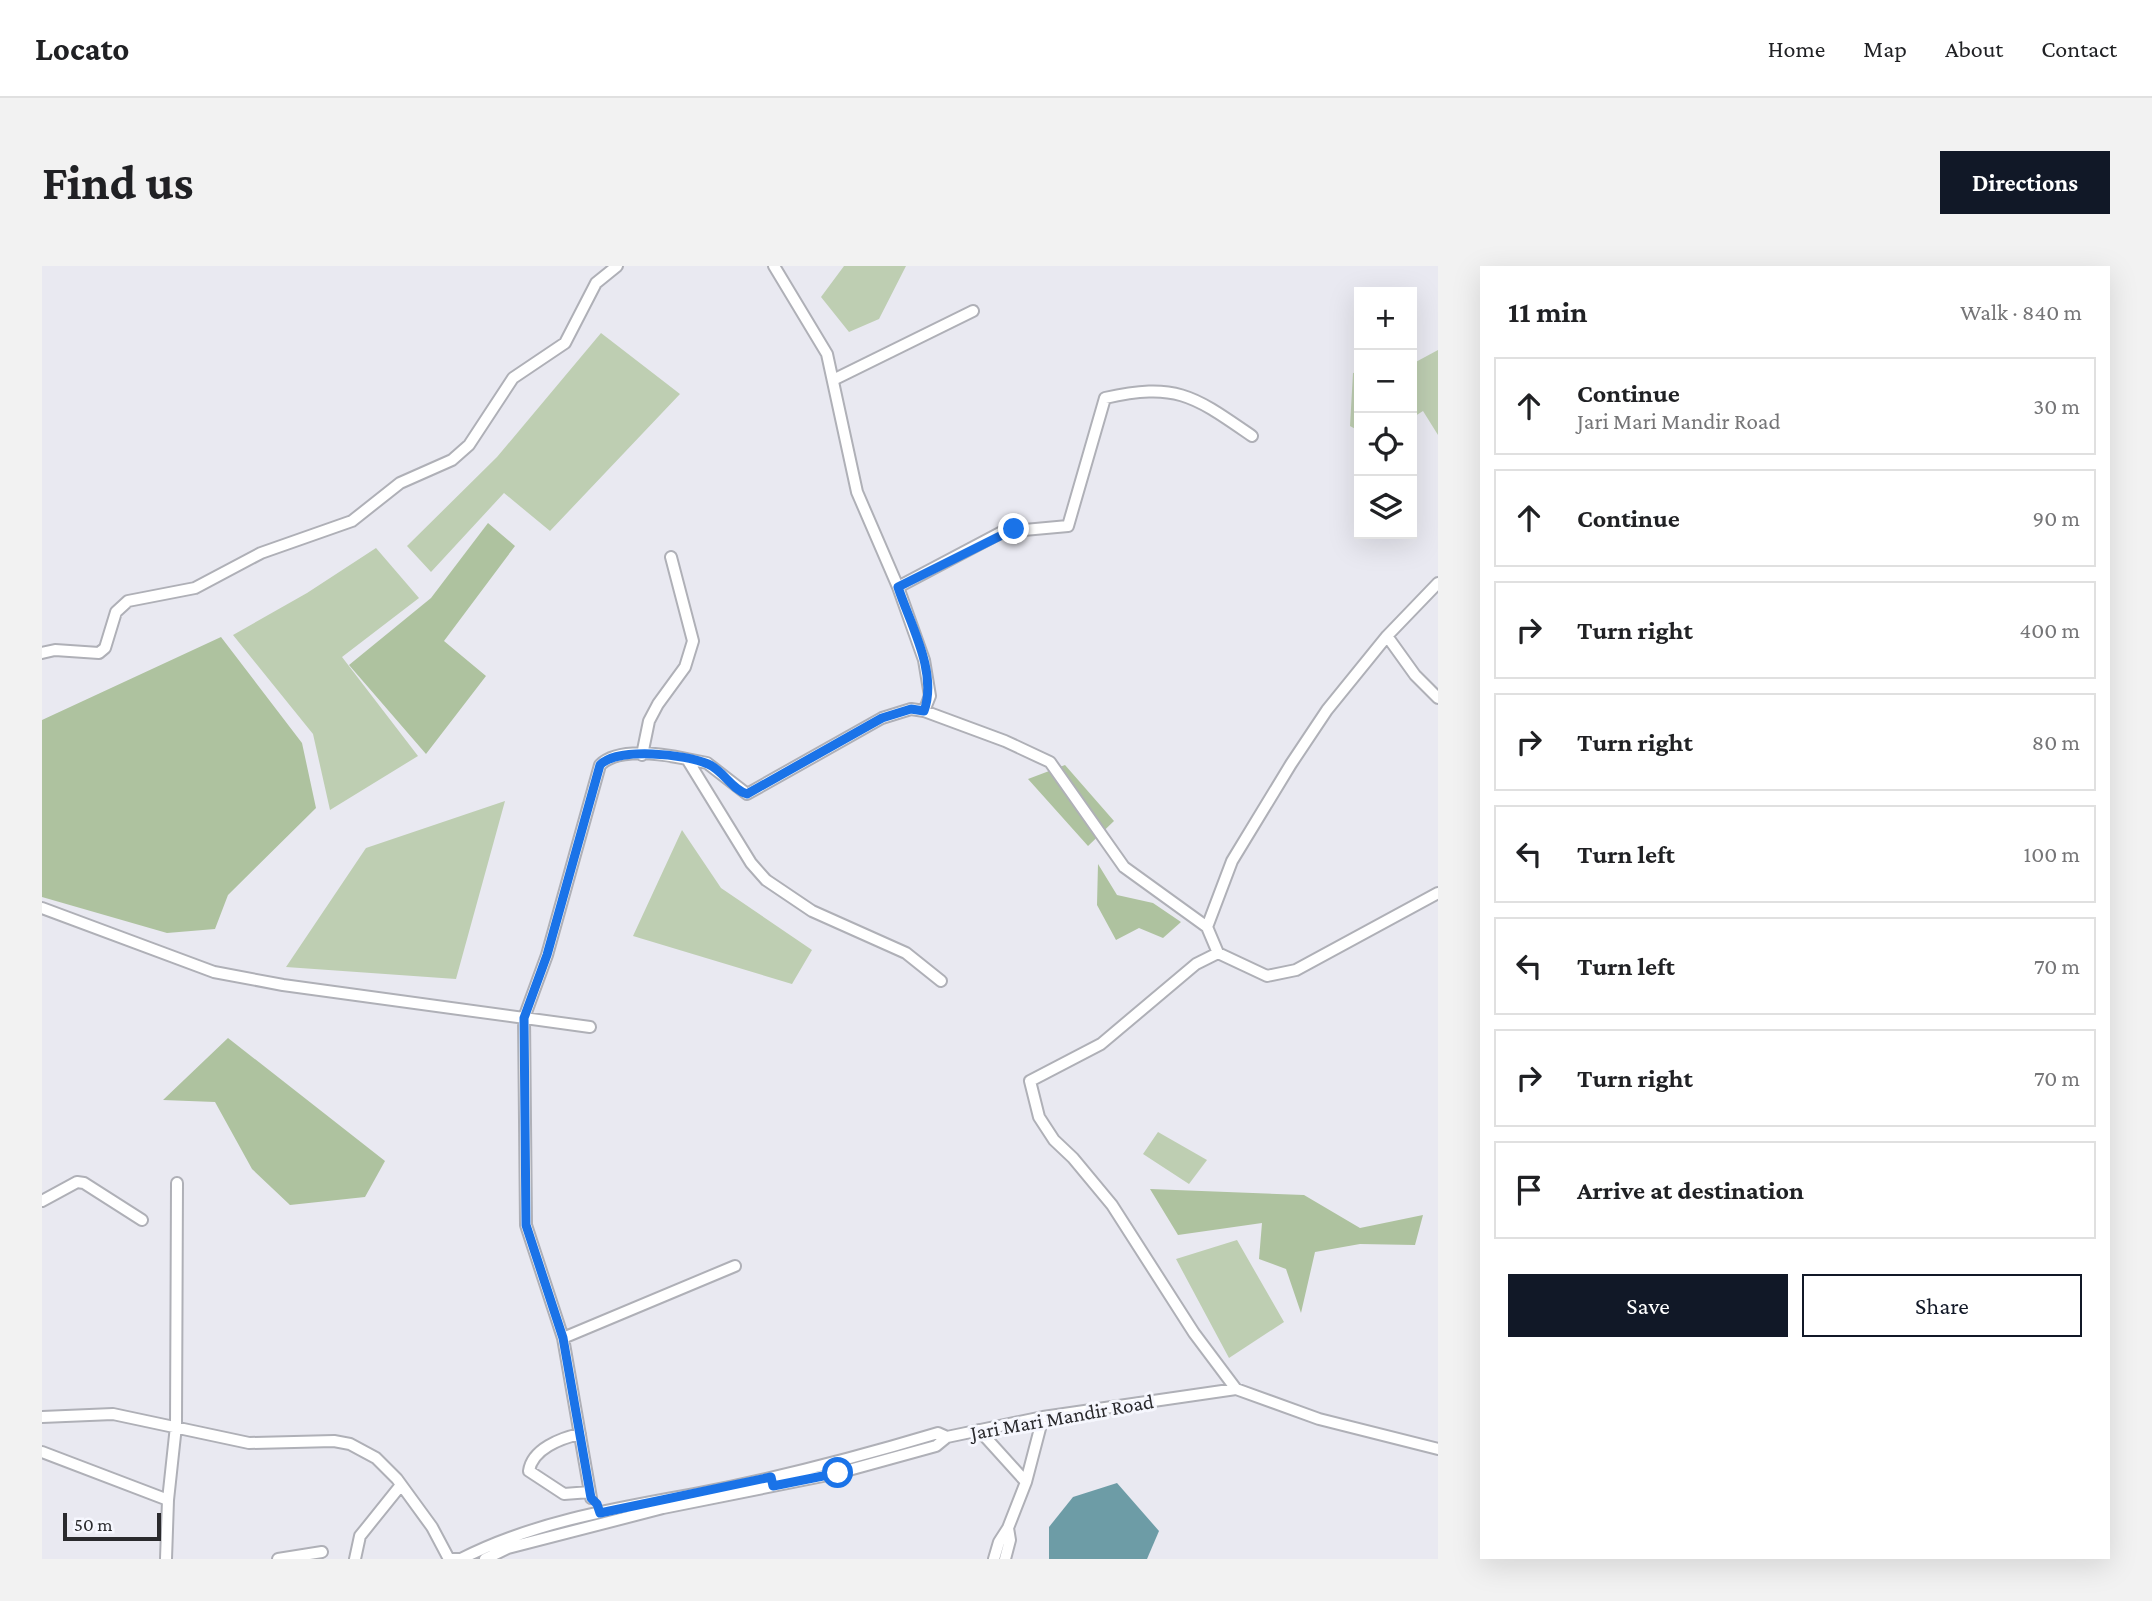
<!DOCTYPE html>
<html lang="en">
<head>
<meta charset="utf-8">
<style>
  :root { --surface:#fff; --page:#f2f2f2; --text:#202124; --muted:#757577; --line:#e0e0e0; --accent:#111827 }
  body { margin:0; font-family:"Crimson Pro",serif; background:var(--page); color:var(--text) }
  .controls { position:absolute; right:21px; top:21px; display:grid; overflow:hidden; border-radius:0px; box-shadow:0 7px 28px #0002 }
  .controls button { width:63px; height:63px; display:grid; place-items:center; padding:0; border:0; border-bottom:2px solid var(--line); background:var(--surface); color:var(--text); font:35px sans-serif }
  .scale { position:absolute; left:21px; bottom:18px; width:98px; box-sizing:border-box; padding-left:7px; border:4px solid #2a2a2d; border-top:0; font-size:19px; line-height:24px; white-space:nowrap; color:#2a2a2d; -webkit-text-stroke:5px #f6f7fe; paint-order:stroke }
  .stop { position:absolute; width:21px; height:21px; margin:-16px; border:5px solid #1a73e8; border-radius:50%; background:#fff }
  .stop.end { background:#1a73e8; border-color:#fff; box-shadow:0 2px 7px #0008 }
  .list { margin:0; padding:0; list-style:none }
  h2 { display:flex; justify-content:space-between; align-items:center; height:91px; margin:0; padding:0 28px; font-size:30px }
  h2 small { font-size:23px; font-weight:400; color:var(--muted) }
  .list li { display:grid; grid-template-columns:46px 1fr auto; gap:21px; align-items:center; box-sizing:border-box; height:98px; margin:0 14px 14px; padding:0 14px; border:2px solid var(--line); border-radius:0px }
  .list b { display:block; font-size:26px; white-space:nowrap }
  .list p { margin:0; font-size:23px; white-space:nowrap; color:var(--muted) }
  .list em { font-size:23px; font-style:normal; color:var(--muted) }
  .actions { display:flex; gap:14px; padding:21px 28px }
  .actions a { flex:1; padding:16px 0; border:2px solid var(--accent); border-radius:0px; text-align:center; font-size:24px; color:var(--accent) }
  .actions .main { background:var(--accent); color:#fff }
  .icon { flex:none; width:38px; height:38px; fill:none; stroke:currentColor; stroke-width:2; stroke-linecap:round; stroke-linejoin:round }
  .map { position:relative; flex:none; width:1396px; height:1293px; overflow:hidden; border-radius:0px }
  header { display:flex; align-items:center; gap:42px; box-sizing:border-box; height:98px; padding:0 35px; background:var(--surface); border-bottom:2px solid var(--line) }
  header strong { font-size:33px }
  nav { display:flex; gap:38px; margin-inline-start:auto; font-size:24px }
  .intro { display:flex; align-items:center; justify-content:space-between; box-sizing:border-box; height:168px; padding:0 42px }
  h1 { margin:0; font-size:49px }
  .button { padding:18px 32px; border-radius:0px; background:var(--accent); color:#fff; font-size:24px; font-weight:700 }
  main { display:flex; gap:42px; padding:0 42px }
  aside { flex:1; background:var(--surface); border-radius:0px; box-shadow:0 7px 28px #0002 }
  .map>svg:first-child { display:block }
  .green { fill:#beceb2 }
  .forest { fill:#aec29f }
  .water { fill:#6d9ca6 }
  .lines { fill:none; stroke-linecap:round; stroke-linejoin:round }
  .street-casing { stroke:#afb0b7; stroke-width:14 }
  .street { stroke:#fff; stroke-width:10 }
  .route { stroke:#1a73e8; stroke-width:9 }
  .labels { text-anchor:middle; stroke-width:6; stroke-linejoin:round; paint-order:stroke }
  .street-label { font-size:21px; fill:#2a2a2d; stroke:#f6f7fe }
</style>
</head>
<body>
<header>
<strong>Locato</strong>
<nav><a>Home</a><a>Map</a><a>About</a><a>Contact</a></nav>
</header>
<div class="intro"><h1>Find us</h1><a class="button">Directions</a></div>
<main>
<div class="map">
<svg width="1396" height="1293" viewBox="0 0 1396 1293">
  <rect width="100%" height="100%" fill="#e9e9f1"/>
  <path class="green" d="M 802,0 L 864,0 L 837,53 L 807,66 L 779,31 Z
    M 559,67 L 638,128 L 508,265 L 462,227 L 389,306 L 365,280 L 455,191 Z
    M 1396,84 L 1396,169 L 1381,145 L 1370,152 L 1370,98 Z
    M 1317,106 L 1317,165 L 1308,160 L 1311,107 Z
    M 334,282 L 377,332 L 300,391 L 376,490 L 288,544 L 271,468 L 191,369 L 265,327 Z
    M 463,535 L 414,713 L 244,701 L 324,582 Z
    M 640,564 L 679,622 L 770,684 L 750,718 L 591,670 Z
    M 1116,866 L 1165,894 L 1147,918 L 1101,888 Z
    M 1195,974 L 1242,1056 L 1187,1092 L 1134,993 Z"/>
  <path class="forest" d="M 446,257 L 473,280 L 402,375 L 444,410 L 384,488 L 307,399 L 389,332 Z
    M 179,371 L 260,477 L 274,542 L 186,629 L 173,663 L 125,667 L 0,631 L 0,454 Z
    M 1023,499 L 1072,555 L 1046,580 L 986,513 Z
    M 1056,598 L 1075,629 L 1111,637 L 1139,656 L 1121,672 L 1097,662 L 1074,674 L 1055,639 Z
    M 186,772 L 343,895 L 323,931 L 248,939 L 210,903 L 173,836 L 121,834 Z
    M 1108,923 L 1262,929 L 1318,962 L 1381,949 L 1373,979 L 1318,978 L 1273,986 L 1259,1047 L 1244,1003 L 1217,993 L 1220,957 L 1136,969 Z"/>
  <path class="water" d="M 1075,1217 L 1117,1265 L 1105,1293 L 1007,1293 L 1007,1261 L 1031,1231 Z"/>
  <g class="lines">
    <g class="street-casing">
      <path id="street" d="M 732,0 L 785,88 L 815,226 L 856,321 L 882,394 L 888,430 L 882,445 L 963,475 L 1008,496 L 1082,601 L 1165,661 L 1176,687
        M 793,113 L 931,45
        M 856,321 L 960,266 L 1026,260 L 1063,132 C 1135,116 1152,130 1210,170
        M 1345,370 L 1396,317
        M 0,387 L 13,384 L 57,387 L 63,382 L 74,346 L 86,335 L 153,322 L 219,287 L 310,255 L 358,217 L 410,194 L 427,179 L 471,112 L 523,77 L 554,17 L 575,0
        M 600,489 L 607,455 L 616,438 L 643,401 L 651,375 L 629,291
        M 645,493 L 665,497 L 705,528 L 840,452 L 869,443 L 882,445
        M 0,642 L 172,706 L 241,719 L 548,761
        M 1165,661 L 1190,595 L 1249,498 L 1285,444 L 1345,370 L 1373,409 L 1396,432
        M 0,935 L 35,916 L 42,917 L 100,954
        M 521,1072 L 693,1000
        M 1194,1123 L 1152,1067 L 1070,939 L 1031,892 L 1012,874 L 997,851 L 988,815 L 1059,778 L 1154,698 L 1176,687 L 1225,710 L 1254,704 L 1396,627
        M 0,1151 L 71,1148 L 207,1177 L 292,1175 L 308,1178 L 334,1192 L 355,1213 L 390,1261 L 407,1293 L 419,1293
        M 937,1164 L 984,1216
        M 538,1168 C 519,1172 490,1183 487,1205 L 522,1228 L 548,1226
        M 0,1186 L 126,1234 L 134,1160 L 135,917
        M 549,1232 L 521,1072 L 484,959 L 482,752 L 505,689 L 558,499 C 576,481 621,488 645,493 L 709,597 L 724,614 L 770,645 L 864,687 L 899,715
        M 124,1293 L 126,1234
        M 236,1293 L 280,1286
        M 313,1293 L 318,1270 L 359,1219
        M 419,1293 C 491,1256 575,1242 653,1228 C 736,1212 816,1191 896,1167 L 905,1171
        M 443,1293 L 466,1282 L 621,1242 L 796,1207 L 894,1180 L 905,1171 L 1001,1151 L 1194,1123 L 1277,1153 L 1396,1183
        M 952,1293 L 957,1276 L 966,1262
        M 963,1293 L 968,1274 L 966,1262 L 984,1216 L 1001,1151"/>
    </g>
    <use href="#street" class="street"/>
  </g>
  <g class="lines">
    <path class="route" d="M 796,1207 L 731,1220 L 729,1211 L 558,1247 L 555,1238 L 549,1232 L 521,1072 L 484,959 L 482,752 L 505,689 L 558,499 C 576,481 643,488 666,498 C 681,504 689,523 705,528 L 840,452 L 869,443 L 882,445 C 896,406 868,358 856,321 L 972,263"/>
  </g>
  <g class="labels">
    <g class="street-label">
      <text transform="translate(1020 1151) rotate(-10)" y="7">Jari Mari Mandir Road</text>
    </g>
  </g>
</svg>
<div class="controls">
<button>+</button>
<button>−</button>
<button><svg class="icon" aria-label="locate" viewBox="0 0 24 24"><circle cx="12" cy="12" r="6"/><path d="M12 2v4M12 18v4M2 12h4M18 12h4"/></svg></button>
<button><svg class="icon" aria-label="layers" viewBox="0 0 24 24"><path d="M12 4l9 5-9 5-9-5zM3 14l9 5 9-5"/></svg></button>
</div>
<div class="scale">50 m</div>
<div class="stop" style="left:796px;top:1207px"></div>
<div class="stop end" style="left:972px;top:263px"></div>
</div>
<aside>
<h2>11 min<small>Walk · 840 m</small></h2>
<ul class="list">
<li><svg class="icon" aria-label="ahead" viewBox="0 0 24 24"><path d="M12 20V5M6 11l6-6 6 6"/></svg><div><b>Continue</b><p>Jari Mari Mandir Road</p></div><em>30 m</em></li>
<li><svg class="icon" aria-label="ahead" viewBox="0 0 24 24"><path d="M12 20V5M6 11l6-6 6 6"/></svg><div><b>Continue</b></div><em>90 m</em></li>
<li><svg class="icon" aria-label="right" viewBox="0 0 24 24"><path d="M7 20v-9h11M14 6l5 5-5 5"/></svg><div><b>Turn right</b></div><em>400 m</em></li>
<li><svg class="icon" aria-label="right" viewBox="0 0 24 24"><path d="M7 20v-9h11M14 6l5 5-5 5"/></svg><div><b>Turn right</b></div><em>80 m</em></li>
<li><svg class="icon" aria-label="left" viewBox="0 0 24 24"><path d="M17 20v-9H6M10 6l-5 5 5 5"/></svg><div><b>Turn left</b></div><em>100 m</em></li>
<li><svg class="icon" aria-label="left" viewBox="0 0 24 24"><path d="M17 20v-9H6M10 6l-5 5 5 5"/></svg><div><b>Turn left</b></div><em>70 m</em></li>
<li><svg class="icon" aria-label="right" viewBox="0 0 24 24"><path d="M7 20v-9h11M14 6l5 5-5 5"/></svg><div><b>Turn right</b></div><em>70 m</em></li>
<li><svg class="icon" aria-label="arrive" viewBox="0 0 24 24"><path d="M6 21V4h12l-3 4 3 4H6"/></svg><div><b>Arrive at destination</b></div></li>
</ul>
<div class="actions"><a class="main">Save</a><a>Share</a></div>
</aside>
</main>
</body>
</html>
